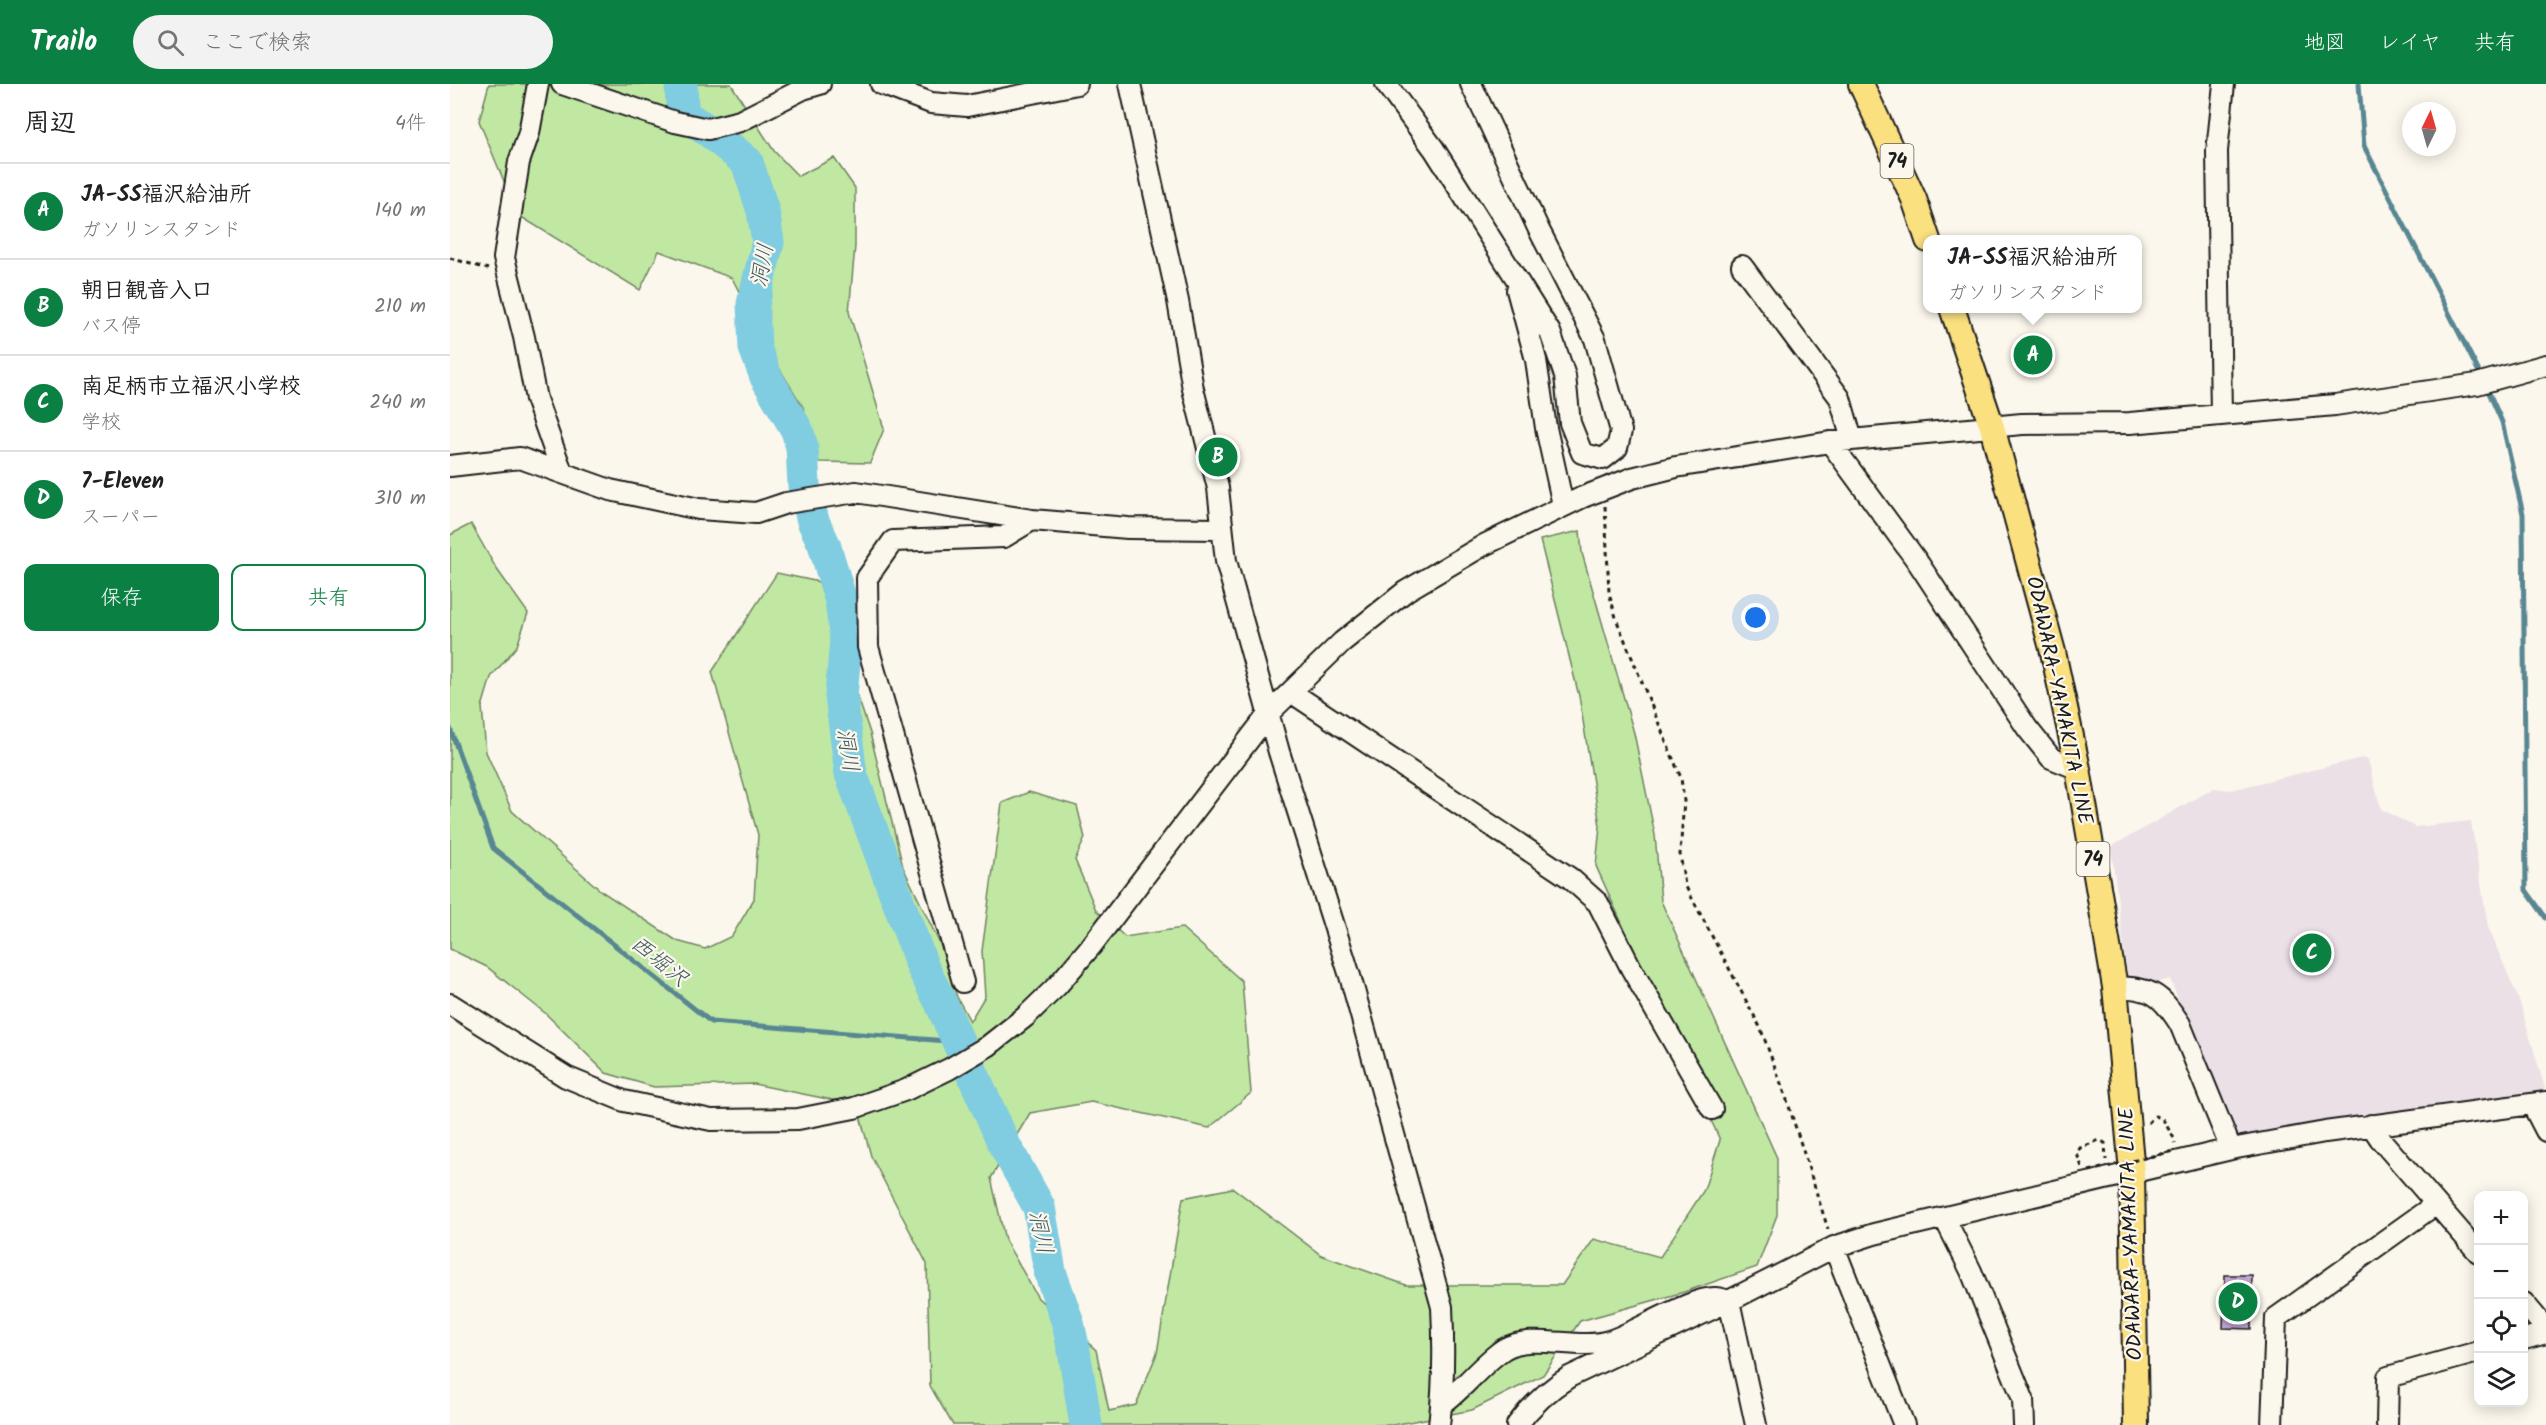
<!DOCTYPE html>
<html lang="ja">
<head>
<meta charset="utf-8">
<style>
  :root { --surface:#fff; --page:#f2f2f2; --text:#202124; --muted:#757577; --line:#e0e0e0; --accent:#0b8043 }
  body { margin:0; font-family:Kalam,"Klee One",sans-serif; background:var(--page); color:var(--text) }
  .controls { position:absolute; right:18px; bottom:18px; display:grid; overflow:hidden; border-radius:12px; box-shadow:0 3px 15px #0003 }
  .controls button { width:54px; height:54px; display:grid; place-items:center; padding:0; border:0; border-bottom:2px solid var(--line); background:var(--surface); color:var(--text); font:30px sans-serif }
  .compass { position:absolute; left:1952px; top:18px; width:54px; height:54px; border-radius:50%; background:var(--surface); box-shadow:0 3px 15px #0003; rotate:5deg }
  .you { position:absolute; left:1306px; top:534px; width:21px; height:21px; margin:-15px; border:4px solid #fff; border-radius:50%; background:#1a73e8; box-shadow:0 0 0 9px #1a73e833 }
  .badge { display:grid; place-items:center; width:39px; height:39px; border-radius:50%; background:var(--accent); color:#fff; font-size:20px; font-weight:700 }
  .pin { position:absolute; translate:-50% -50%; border:3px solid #fff; box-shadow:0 2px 6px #0006 }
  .popup { position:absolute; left:1473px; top:151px; width:219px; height:78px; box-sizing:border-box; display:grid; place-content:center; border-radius:12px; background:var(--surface); filter:drop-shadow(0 2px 4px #0005); font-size:20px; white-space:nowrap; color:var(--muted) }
  .popup b { font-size:22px; color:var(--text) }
  .popup::after { content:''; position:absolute; left:50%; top:100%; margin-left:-12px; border:12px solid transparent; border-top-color:var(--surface) }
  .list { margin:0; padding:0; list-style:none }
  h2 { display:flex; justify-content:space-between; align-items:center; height:78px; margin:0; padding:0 24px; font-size:26px }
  h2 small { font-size:20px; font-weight:400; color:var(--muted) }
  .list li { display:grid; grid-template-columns:39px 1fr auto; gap:18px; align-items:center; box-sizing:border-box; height:96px; padding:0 24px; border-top:2px solid var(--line) }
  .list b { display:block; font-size:22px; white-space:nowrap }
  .list p { margin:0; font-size:20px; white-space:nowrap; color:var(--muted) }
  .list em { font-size:20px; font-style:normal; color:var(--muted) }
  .actions { display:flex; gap:12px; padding:18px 24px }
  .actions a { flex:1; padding:14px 0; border:2px solid var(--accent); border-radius:12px; text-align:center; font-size:21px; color:var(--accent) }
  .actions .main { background:var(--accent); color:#fff }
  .icon { flex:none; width:33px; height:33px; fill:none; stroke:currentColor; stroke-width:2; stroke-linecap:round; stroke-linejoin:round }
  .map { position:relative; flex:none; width:2096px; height:1341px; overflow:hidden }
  header { display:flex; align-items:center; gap:36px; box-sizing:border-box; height:84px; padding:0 30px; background:var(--accent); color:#fff }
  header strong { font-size:28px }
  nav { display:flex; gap:33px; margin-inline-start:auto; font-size:21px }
  .search { width:420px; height:54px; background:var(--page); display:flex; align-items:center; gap:15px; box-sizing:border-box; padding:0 21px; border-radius:33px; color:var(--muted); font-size:22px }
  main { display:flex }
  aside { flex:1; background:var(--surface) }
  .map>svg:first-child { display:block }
  .built { fill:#ebe0e6 }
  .green { fill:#c1e8a3; stroke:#6e8260; stroke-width:1.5 }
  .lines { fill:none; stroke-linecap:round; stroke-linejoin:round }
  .stream { stroke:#588692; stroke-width:5 }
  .river { stroke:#80cce0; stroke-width:33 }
  .building { fill:#c5abd9; stroke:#1c1c1c; stroke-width:1.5 }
  .minor-casing { stroke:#1c1c1c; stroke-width:24 }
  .major-casing { stroke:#1c1c1c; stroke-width:28 }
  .path { stroke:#1c1c1c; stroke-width:3; stroke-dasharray:4.5 4.5; stroke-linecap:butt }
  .minor { stroke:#fbf7ec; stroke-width:20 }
  .major { stroke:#fbe080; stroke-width:24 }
  .minor-bridge-casing { stroke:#1c1c1c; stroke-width:24; stroke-linecap:butt }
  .path-bridge { stroke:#1c1c1c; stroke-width:3; stroke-dasharray:4.5 4.5; stroke-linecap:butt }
  .minor-bridge { stroke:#fbf7ec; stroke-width:20 }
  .labels { text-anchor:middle; stroke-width:4.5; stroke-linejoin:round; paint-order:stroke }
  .shield { fill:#fbf7ec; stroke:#5f5e5a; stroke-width:1.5 }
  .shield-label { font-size:20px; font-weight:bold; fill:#1c1c1c }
  .street-label { font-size:21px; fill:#1c1c1c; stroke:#fbf7ec }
  .water-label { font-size:22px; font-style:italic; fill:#3f5a61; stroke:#fbf7ec }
</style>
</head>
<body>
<header>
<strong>Trailo</strong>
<div class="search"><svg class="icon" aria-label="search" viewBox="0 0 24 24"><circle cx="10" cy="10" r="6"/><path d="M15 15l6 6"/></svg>ここで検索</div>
<nav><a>地図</a><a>レイヤ</a><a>共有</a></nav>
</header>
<main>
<aside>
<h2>周辺<small>4件</small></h2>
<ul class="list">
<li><span class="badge">A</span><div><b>JA-SS福沢給油所</b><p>ガソリンスタンド</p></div><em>140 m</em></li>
<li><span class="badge">B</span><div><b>朝日観音入口</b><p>バス停</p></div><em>210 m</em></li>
<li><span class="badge">C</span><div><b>南足柄市立福沢小学校</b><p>学校</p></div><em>240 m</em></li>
<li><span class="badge">D</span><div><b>7-Eleven</b><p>スーパー</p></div><em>310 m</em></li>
</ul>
<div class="actions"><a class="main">保存</a><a>共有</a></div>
</aside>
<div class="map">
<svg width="2096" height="1341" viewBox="0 0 2096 1341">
  <rect width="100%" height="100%" fill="#fbf7ec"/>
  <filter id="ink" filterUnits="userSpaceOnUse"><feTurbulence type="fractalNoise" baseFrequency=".0167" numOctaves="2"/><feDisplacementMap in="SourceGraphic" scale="12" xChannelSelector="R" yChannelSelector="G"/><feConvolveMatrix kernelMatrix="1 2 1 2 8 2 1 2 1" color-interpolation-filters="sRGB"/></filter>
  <g filter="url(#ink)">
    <path class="built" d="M 1912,674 L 1918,676 L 1931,725 L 1965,743 L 2021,737 L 2038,843 L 2070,919 L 2096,1008 L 1783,1055 L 1720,895 L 1699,901 L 1678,896 L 1661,763 L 1764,704 L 1781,706 Z"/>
    <path class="green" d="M 39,0 L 281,0 L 324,67 L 348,92 L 384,74 L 405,104 L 405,162 L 399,228 L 434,345 L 420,379 L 369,378 L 353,323 L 326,279 L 282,194 L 209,167 L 190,206 L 68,131 L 29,37 Z
      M 21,440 L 46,484 L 78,529 L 67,562 L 41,593 L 32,623 L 36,668 L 62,727 L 151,807 L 227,857 L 255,865 L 282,852 L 304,815 L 308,751 L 262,588 L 327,489 L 369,498 L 420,649 L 453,783 L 490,860 L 507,913 L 520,937 L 535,912 L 532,867 L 552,719 L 579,708 L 627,722 L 635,754 L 625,776 L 646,826 L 675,853 L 732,844 L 792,897 L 801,1009 L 759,1044 L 641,1018 L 580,1029 L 541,1094 L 555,1156 L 588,1214 L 646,1266 L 659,1327 L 686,1321 L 707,1269 L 733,1114 L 783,1104 L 871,1171 L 956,1201 L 1112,1201 L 1144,1155 L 1210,1173 L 1254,1106 L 1270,1056 L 1146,782 L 1150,742 L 1129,612 L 1090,456 L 1130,447 L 1132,469 L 1184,649 L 1205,751 L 1211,817 L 1327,1074 L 1327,1131 L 1307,1183 L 1234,1208 L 1130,1237 L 1093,1291 L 1022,1326 L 943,1341 L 503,1341 L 480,1302 L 477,1180 L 421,1072 L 407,1021 L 304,1000 L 204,1003 L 156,989 L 95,929 L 37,883 L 0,865 L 0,451 Z"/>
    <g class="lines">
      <path class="stream" d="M 1909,0 L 1914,62 L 2032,294
        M 2036,302 L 2052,338 L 2073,430 L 2076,806 L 2096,834
        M 0,644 L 43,764 L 261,938 L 509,958"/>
      <path class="river" d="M 231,0 L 232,24 L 236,33 L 259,47 L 297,78 L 313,127 L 318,158 L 303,220 L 305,264 L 316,293 L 347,346 L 352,363 L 354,402 L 363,437 L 374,460 L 391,517 L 396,556 L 391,612 L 401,690 L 473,884 L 490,917 L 555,1062 L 589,1123 L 600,1188 L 618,1239 L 624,1267 L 636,1341"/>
    </g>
    <path class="building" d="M 1775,1191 L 1802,1191 L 1801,1245 L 1773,1244 Z"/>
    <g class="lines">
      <g class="minor-casing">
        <path id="minor" d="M 88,0 L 79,49 L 69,78 L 54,174 L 74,253 L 86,315 L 112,388
          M 112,0 L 225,38 L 258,45 L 290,37 L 353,5 L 370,0
          M 431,0 L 481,19 L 517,22 L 627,0
          M 680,0 L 728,217 L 743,305 L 768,404 L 776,477 L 829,668 L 900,892 L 992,1223 C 994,1262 994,1302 989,1341
          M 936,0 L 984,65 L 1100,248 L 1115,292 L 1120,339 L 1132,369 L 1153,375 L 1167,364 L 1171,347 L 1145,255 L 1089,146 L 1021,0
          M 1292,182 L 1390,314 L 1402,356
          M 1067,206 L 1086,276 L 1096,344 L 1113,421
          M 1771,331 L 1767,67 L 1774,0
          M 1380,358 L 1467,477 L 1577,644 L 1601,674 L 1628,685
          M 0,382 L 70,374 L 160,406 L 249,425 L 306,429 L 336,419 L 406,408 L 582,436 L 678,444 L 771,445
          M 1182,394 L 1226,383 L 1380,358 L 1572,340 L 1680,339 L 1885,321 L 2027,300 L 2096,281
          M 841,608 L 1120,794 L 1148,819 L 1181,884 L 1262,1025
          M 513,898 L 418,563 L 417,494 L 443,457 L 554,453 L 582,436
          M 1665,903 C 1701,904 1710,909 1730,940 L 1781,1065
          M 0,920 L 116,993 L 174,1017 L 261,1036 L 348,1035 L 404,1024 L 456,1006 L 499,985 L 538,962 L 575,933 L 607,902 L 642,861 L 820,628 L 892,558 L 956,507 L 1034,461 L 1133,413
          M 2082,1020 L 2096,1047
          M 1921,1041 L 1931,1056 L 2028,1168
          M 1495,1135 L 1521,1187 L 1573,1315 L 1574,1341
          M 1384,1163 L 1454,1341
          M 2074,1219 L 2096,1245
          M 2074,1255 L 2096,1249
          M 992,1320 C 1015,1304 1031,1280 1054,1265 C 1082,1248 1127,1267 1159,1257 C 1185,1249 1243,1212 1266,1214 C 1270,1214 1275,1216 1279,1217 L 1306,1341
          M 1067,1341 C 1082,1321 1098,1306 1119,1293 L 1279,1217 L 1384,1163 L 1424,1150 L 1781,1065 L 1875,1048 L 2096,1018
          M 1822,1341 L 1826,1234 L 1986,1120
          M 1937,1341 L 1938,1293 L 2028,1268"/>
      </g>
      <g class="major-casing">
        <path id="major" d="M 1411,0 L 1464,115 L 1478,156
          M 1502,224 L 1542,343 L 1603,568 L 1628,685 L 1665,903 L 1682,1088 L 1686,1341"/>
      </g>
      <path class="path" d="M 0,174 L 38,185
        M 1155,422 L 1159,509 L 1167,537 L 1231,694 L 1234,717 L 1230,770 L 1235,801 L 1310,943 L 1336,1013 L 1378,1145
        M 1698,1039 L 1705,1032 L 1712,1034 L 1725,1056 L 1725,1060
        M 1632,1083 L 1627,1070 L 1630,1064 L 1649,1056 L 1655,1059 L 1656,1076"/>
      <use href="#minor" class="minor"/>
      <use href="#major" class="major"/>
      <g class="minor-bridge-casing">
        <path id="minor-bridge" d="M 1133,413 L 1182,394"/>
      </g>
      <path class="path-bridge" d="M 1639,1087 L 1724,1067"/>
      <use href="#minor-bridge" class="minor-bridge"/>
    </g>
  </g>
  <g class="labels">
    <g class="shield">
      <rect x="1430.5" y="60" width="33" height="34" rx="4.5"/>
      <rect x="1626.5" y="758" width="33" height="34" rx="4.5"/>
    </g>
    <g class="shield-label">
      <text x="1447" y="84">74</text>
      <text x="1643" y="782">74</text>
    </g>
    <g class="street-label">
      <text transform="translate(1610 616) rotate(78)" y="7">ODAWARA-YAMAKITA LINE</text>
      <text transform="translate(1680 1150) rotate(-92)" y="7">ODAWARA-YAMAKITA LINE</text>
    </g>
    <g class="water-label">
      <text transform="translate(311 181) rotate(-79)" y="8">洞川</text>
      <text transform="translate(399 666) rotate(81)" y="8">洞川</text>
      <text transform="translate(210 876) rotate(39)" y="8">西堀沢</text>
      <text transform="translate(592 1148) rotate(78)" y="8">洞川</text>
    </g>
  </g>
</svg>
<div class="controls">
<button>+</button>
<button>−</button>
<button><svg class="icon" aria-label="locate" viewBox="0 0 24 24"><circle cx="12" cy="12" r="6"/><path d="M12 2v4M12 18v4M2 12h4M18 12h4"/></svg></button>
<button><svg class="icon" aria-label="layers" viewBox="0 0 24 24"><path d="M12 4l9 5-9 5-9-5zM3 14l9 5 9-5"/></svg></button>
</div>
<svg class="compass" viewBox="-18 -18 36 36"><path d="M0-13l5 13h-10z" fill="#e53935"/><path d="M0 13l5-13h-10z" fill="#757577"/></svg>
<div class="you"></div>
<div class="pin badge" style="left:1583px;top:271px">A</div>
<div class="popup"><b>JA-SS福沢給油所</b>ガソリンスタンド</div>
<div class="pin badge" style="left:768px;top:373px">B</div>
<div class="pin badge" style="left:1862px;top:869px">C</div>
<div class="pin badge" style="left:1788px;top:1218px">D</div>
</div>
</main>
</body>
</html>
